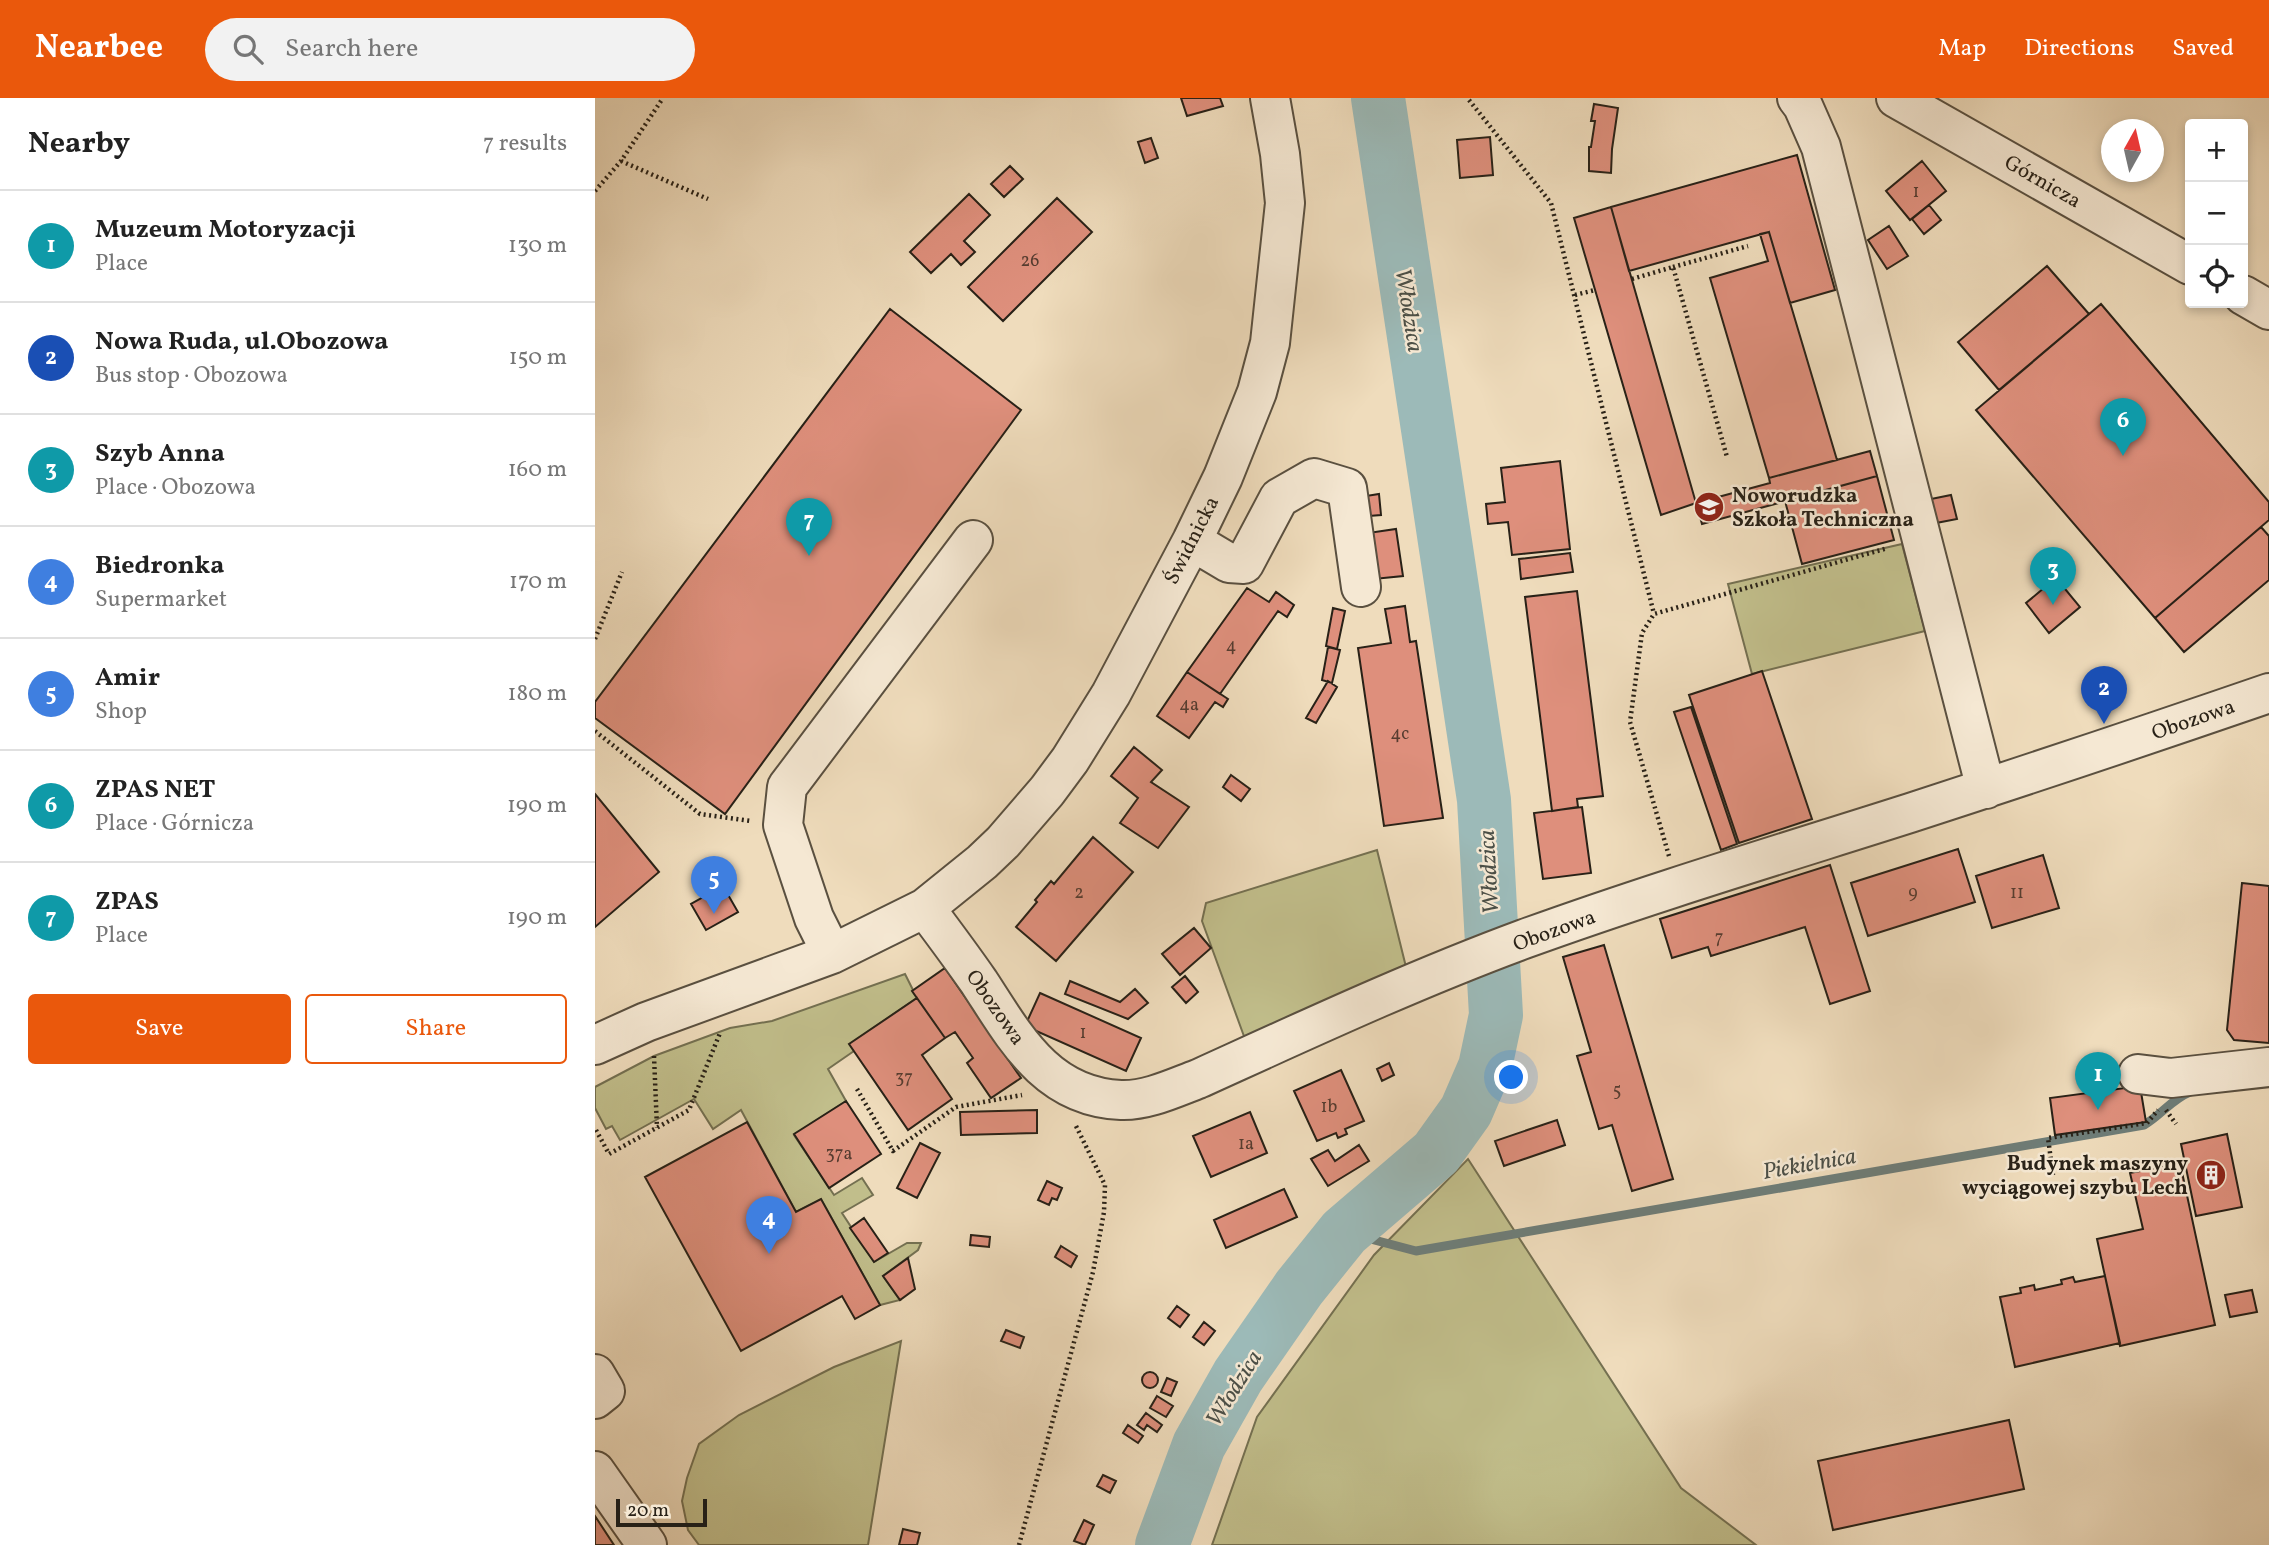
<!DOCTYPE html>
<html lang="en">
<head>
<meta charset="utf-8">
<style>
  :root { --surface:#fff; --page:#f2f2f2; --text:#222; --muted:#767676; --line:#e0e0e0; --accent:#ea580c }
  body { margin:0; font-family:Vollkorn,serif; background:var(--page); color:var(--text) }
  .controls { position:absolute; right:21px; top:21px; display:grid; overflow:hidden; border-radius:7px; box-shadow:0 4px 10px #0003 }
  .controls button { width:63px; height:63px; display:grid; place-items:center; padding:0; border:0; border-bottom:2px solid var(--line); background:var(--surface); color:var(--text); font:35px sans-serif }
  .compass { position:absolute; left:1506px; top:21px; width:63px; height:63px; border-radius:50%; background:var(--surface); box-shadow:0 4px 10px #0003; rotate:8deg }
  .scale { position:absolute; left:21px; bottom:18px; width:91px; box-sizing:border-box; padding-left:7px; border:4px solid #282117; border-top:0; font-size:19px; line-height:24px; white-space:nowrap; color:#282117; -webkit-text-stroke:5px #f5e8d3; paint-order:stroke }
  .you { position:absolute; left:917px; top:980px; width:24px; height:24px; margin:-18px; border:5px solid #fff; border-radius:50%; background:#1a73e8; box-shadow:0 0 0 10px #1a73e833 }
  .badge { display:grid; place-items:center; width:46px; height:46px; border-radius:50%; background:var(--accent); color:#fff; font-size:23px; font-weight:700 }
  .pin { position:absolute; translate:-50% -58px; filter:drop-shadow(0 2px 4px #0008) }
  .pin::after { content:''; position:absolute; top:37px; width:24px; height:21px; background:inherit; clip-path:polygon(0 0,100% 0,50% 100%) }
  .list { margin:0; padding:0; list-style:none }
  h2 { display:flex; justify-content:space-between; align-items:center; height:91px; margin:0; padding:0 28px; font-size:30px }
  h2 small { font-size:23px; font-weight:400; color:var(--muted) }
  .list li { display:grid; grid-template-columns:46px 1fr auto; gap:21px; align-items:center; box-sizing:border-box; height:112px; padding:0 28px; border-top:2px solid var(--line) }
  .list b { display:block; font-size:26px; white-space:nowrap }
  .list p { margin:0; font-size:23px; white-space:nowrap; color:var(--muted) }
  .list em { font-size:23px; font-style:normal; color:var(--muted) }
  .actions { display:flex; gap:14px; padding:21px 28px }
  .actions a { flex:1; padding:16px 0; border:2px solid var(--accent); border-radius:7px; text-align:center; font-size:24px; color:var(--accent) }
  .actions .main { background:var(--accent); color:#fff }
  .icon { flex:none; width:38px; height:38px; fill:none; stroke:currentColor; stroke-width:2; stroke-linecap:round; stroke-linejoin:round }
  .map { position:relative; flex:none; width:1674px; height:1447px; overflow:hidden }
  header { display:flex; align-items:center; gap:42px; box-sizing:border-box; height:98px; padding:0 35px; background:var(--accent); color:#fff }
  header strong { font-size:33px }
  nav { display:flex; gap:38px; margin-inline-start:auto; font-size:24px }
  .search { width:490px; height:63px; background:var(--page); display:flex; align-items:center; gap:18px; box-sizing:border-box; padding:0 24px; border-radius:38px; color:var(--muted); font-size:26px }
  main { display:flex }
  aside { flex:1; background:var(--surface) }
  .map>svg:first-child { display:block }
  .green { fill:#c1be8b; stroke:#747051; stroke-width:2 }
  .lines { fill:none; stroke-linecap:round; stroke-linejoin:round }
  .stream { stroke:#6e7d78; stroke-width:9 }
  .river { stroke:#9cbab8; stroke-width:54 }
  .building { fill:#de8f7c; stroke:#282117; stroke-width:2 }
  .minor-casing { stroke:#5a5040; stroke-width:42 }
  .path { stroke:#282117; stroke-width:4.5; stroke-dasharray:2 3.5; stroke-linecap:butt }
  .minor { stroke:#f5e8d3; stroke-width:38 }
  .labels { text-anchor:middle; stroke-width:5; stroke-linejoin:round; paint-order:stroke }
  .number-label { font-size:18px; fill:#563c30 }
  .street-label { font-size:21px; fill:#282117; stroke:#f5e8d3 }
  .poi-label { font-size:21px; font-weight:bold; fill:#282117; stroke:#f5e8d3; text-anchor:start }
  .water-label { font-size:23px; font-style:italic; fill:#4b4f47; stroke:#f5e8d3 }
</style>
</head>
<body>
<header>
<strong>Nearbee</strong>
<div class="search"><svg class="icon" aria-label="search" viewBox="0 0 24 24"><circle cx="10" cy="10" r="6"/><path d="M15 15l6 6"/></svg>Search here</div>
<nav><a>Map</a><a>Directions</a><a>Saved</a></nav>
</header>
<main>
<aside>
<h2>Nearby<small>7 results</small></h2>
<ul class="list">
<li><span class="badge" style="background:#0f9aa8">1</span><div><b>Muzeum Motoryzacji</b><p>Place</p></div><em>130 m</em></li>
<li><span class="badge" style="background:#1a4fb4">2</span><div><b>Nowa Ruda, ul.Obozowa</b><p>Bus stop · Obozowa</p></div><em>150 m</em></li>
<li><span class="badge" style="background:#0f9aa8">3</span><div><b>Szyb Anna</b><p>Place · Obozowa</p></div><em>160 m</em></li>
<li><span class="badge" style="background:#3f7fe0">4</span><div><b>Biedronka</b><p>Supermarket</p></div><em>170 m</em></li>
<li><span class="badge" style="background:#3f7fe0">5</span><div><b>Amir</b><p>Shop</p></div><em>180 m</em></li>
<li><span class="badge" style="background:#0f9aa8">6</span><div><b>ZPAS NET</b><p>Place · Górnicza</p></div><em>190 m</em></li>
<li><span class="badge" style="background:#0f9aa8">7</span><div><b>ZPAS</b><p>Place</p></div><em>190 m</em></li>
</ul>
<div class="actions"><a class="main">Save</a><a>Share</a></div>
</aside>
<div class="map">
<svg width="1674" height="1447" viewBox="0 0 1674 1447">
  <rect width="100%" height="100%" fill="#efdcbc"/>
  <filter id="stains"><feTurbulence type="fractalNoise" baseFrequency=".00286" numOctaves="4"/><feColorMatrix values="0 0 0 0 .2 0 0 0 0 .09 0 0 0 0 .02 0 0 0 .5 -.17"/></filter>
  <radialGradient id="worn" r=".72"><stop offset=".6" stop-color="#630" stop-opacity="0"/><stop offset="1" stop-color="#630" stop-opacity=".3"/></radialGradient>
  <path class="green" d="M 1307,446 L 1330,533 L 1157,576 L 1133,486 Z
    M 782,752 L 811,869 L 650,941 L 607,823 L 611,805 Z
    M 310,876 L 322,900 L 255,946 L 259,953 L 233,971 L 251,1003 L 199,1037 L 239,1097 L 267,1080 L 278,1097 L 247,1115 L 279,1164 L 312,1145 L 326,1145 L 323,1152 L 288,1178 L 305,1202 L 285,1207 L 226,1101 L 201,1114 L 146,1012 L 118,1031 L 99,1001 L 25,1042 L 17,1028 L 11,1031 L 0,1010 L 0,989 L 59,958 L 135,930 L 177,923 Z
    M 873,1061 L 1086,1390 L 1161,1447 L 617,1447 L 662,1319 L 779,1157 Z
    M 306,1243 L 273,1447 L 104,1447 L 93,1432 L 87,1403 L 92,1380 L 104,1346 L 144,1317 L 239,1269 Z"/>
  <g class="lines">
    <path class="stream" d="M 749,1134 L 821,1153 L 1549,1027 C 1566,1017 1577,1001 1595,994"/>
    <path class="river" d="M 567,1447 L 604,1347 L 643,1278 L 704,1190 L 749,1134 L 841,1055 L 871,1013 L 890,969 L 901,917 L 889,702 L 783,0"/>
  </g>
  <path class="building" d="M 586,0 L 625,0 L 628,8 L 592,18 Z
    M 999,6 L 1023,10 L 1017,51 L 1016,75 L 994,73 L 994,49 L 996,49 L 1000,23 L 996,23 Z
    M 895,39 L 898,77 L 865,80 L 862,42 Z
    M 556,40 L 563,60 L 550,65 L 543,44 Z
    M 1202,57 L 1240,192 L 1195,205 L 1174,134 L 1034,173 L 1016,109 Z
    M 1327,63 L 1351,93 L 1315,122 L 1291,93 Z
    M 415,68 L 428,81 L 409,99 L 396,86 Z
    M 374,96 L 395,117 L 369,143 L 380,154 L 366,167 L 356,156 L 336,175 L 315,154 Z
    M 462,100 L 497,134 L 408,223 L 373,189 Z
    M 1334,107 L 1346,122 L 1329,136 L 1317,121 Z
    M 1016,109 L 1101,405 L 1066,417 L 979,120 Z
    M 1294,128 L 1313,158 L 1292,171 L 1273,142 Z
    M 1174,134 L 1242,362 L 1174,380 L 1115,180 L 1173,163 L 1165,136 Z
    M 1452,168 L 1494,216 L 1404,292 L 1363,244 Z
    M 1506,206 L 1674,404 L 1674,422 L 1560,520 L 1381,312 Z
    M 295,211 L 426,312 L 130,716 L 0,620 L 0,604 Z
    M 1275,353 L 1282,378 L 1107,426 L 1101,405 L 1175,385 L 1174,380 Z
    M 965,363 L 975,451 L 917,457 L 913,424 L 893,426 L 891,406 L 910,404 L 906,370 Z
    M 1282,378 L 1299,442 L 1207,466 L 1190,403 Z
    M 784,396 L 786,417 L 774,418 L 771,398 Z
    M 1356,397 L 1362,421 L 1341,425 L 1336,401 Z
    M 1666,429 L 1674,438 L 1674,482 L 1589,554 L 1560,520 Z
    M 801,431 L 808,478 L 779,481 L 773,435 Z
    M 975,455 L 978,474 L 926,481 L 924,461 Z
    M 1461,480 L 1485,509 L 1454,535 L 1431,505 Z
    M 652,490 L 674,504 L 681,494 L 699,507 L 692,519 L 683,513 L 625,596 L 592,574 Z
    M 982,493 L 1008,698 L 982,701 L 983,709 L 957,713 L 930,499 Z
    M 810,508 L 815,544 L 821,543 L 848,720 L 789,728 L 763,550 L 796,545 L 790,511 Z
    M 738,510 L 750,513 L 742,551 L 731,548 Z
    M 733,549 L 745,552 L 737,585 L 727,582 Z
    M 1167,573 L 1217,721 L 1144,745 L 1094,597 Z
    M 592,574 L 633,601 L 628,609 L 620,604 L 594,640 L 562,618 Z
    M 733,583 L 742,589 L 721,625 L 711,620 Z
    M 1096,609 L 1142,746 L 1126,752 L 1079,614 Z
    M 539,649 L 567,672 L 556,684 L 594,709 L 563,750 L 525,725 L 543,700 L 516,678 Z
    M 636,677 L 655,691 L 646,703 L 628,689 Z
    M 0,696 L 64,774 L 0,829 Z
    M 987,709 L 996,775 L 948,781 L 939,715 Z
    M 498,739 L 538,774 L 461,863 L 421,829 L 442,804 L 440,802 L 456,783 L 459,786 Z
    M 1363,751 L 1380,804 L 1273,838 L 1256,785 Z
    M 1448,757 L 1464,810 L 1397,830 L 1381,778 Z
    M 1235,767 L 1275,893 L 1235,906 L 1210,829 L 1116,858 L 1113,849 L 1077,860 L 1065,821 Z
    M 1647,785 L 1674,788 L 1674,945 L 1639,942 L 1632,932 Z
    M 128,788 L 143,814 L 111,832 L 96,806 Z
    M 599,830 L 616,850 L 585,877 L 567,856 Z
    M 1009,847 L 1078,1081 L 1037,1093 L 1017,1027 L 1004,1031 L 982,958 L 996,954 L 968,859 Z
    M 350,870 L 426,980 L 396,1000 L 372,965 L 378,960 L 360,934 L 350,940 L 317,893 Z
    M 590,878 L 603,894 L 591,905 L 577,889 Z
    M 475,883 L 525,904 L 540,891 L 553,905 L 533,921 L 470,896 Z
    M 445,895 L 546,940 L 531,973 L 430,928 Z
    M 322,900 L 350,940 L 327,957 L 357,1001 L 313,1032 L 254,946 Z
    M 794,965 L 799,977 L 787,983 L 782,971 Z
    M 746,972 L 769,1023 L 750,1031 L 752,1036 L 743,1040 L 741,1035 L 722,1043 L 699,993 Z
    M 1545,988 L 1551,1024 L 1460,1037 L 1455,1000 Z
    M 251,1003 L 286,1056 L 234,1090 L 199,1036 Z
    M 442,1012 L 442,1035 L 366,1037 L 365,1014 Z
    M 655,1014 L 672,1055 L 616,1079 L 598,1038 Z
    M 962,1022 L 970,1047 L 909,1068 L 900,1043 Z
    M 152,1024 L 201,1114 L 226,1101 L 285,1207 L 260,1221 L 247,1198 L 146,1253 L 50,1079 Z
    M 1632,1036 L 1647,1109 L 1601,1118 L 1586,1046 Z
    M 325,1045 L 345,1055 L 322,1100 L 302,1090 Z
    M 764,1047 L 774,1063 L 733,1088 L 716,1061 L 733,1052 L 740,1063 Z
    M 1585,1065 L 1620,1227 L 1525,1248 L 1502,1141 L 1548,1131 L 1535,1075 Z
    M 452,1083 L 467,1090 L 462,1102 L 457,1100 L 454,1107 L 443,1102 Z
    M 689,1091 L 702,1119 L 631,1150 L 619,1122 Z
    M 269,1120 L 293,1155 L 279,1164 L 255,1130 Z
    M 376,1137 L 395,1139 L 394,1149 L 375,1147 Z
    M 466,1148 L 482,1158 L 476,1169 L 460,1159 Z
    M 313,1160 L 320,1191 L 305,1202 L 288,1178 Z
    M 1510,1178 L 1525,1245 L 1420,1269 L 1405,1199 L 1426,1195 L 1425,1190 L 1439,1187 L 1440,1192 L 1467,1186 L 1466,1182 L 1478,1179 L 1480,1184 Z
    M 1657,1192 L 1662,1214 L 1635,1219 L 1630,1197 Z
    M 582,1208 L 594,1217 L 585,1229 L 573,1220 Z
    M 609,1224 L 620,1233 L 609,1247 L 598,1239 Z
    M 411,1232 L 429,1239 L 425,1250 L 406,1243 Z
    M547 1282a8 8 0 1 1 16 0a8 8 0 1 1-16 0Z
    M 572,1280 L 582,1284 L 576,1298 L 566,1294 Z
    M 562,1298 L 578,1308 L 571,1319 L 555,1310 Z
    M 551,1315 L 567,1327 L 562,1334 L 552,1327 L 549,1332 L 542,1327 Z
    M 1414,1322 L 1429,1391 L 1238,1432 L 1223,1363 Z
    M 533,1327 L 548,1338 L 543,1345 L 528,1335 Z
    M 508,1377 L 521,1383 L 515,1395 L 502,1388 Z
    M 0,1418 L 19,1447 L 0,1447 Z
    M 489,1422 L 499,1427 L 490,1447 L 479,1443 Z
    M 308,1431 L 325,1435 L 322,1447 L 304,1447 Z"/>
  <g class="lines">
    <g class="minor-casing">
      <path id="minor" d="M 1202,0 L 1208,8 L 1226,49 L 1391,691
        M 1301,0 L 1595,167
        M 1648,197 L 1674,212
        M 597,443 L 634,465 L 649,466 L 684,400 L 719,380 L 752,390 L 766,489
        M 330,810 C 348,834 366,858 384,884 C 420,939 451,999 526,1002 C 552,1003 579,990 603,981 C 711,932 818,882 929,841 C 1056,795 1186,756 1315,715 C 1435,676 1555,636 1674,595
        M 237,856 L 219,820 L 188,727 L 192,689 L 378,442
        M 0,947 L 51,924 L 237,856 L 330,810 L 387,764 L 408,744 L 452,693 L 475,662 L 516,596 L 597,443 L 628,379 L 662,294 L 675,245 L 690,105 L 685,56 L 675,0
        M 1543,976 L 1576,980 L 1674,969
        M 0,1276 L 10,1293 L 0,1301
        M 0,1373 L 52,1447"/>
    </g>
    <path class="path" d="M 874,2 L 956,105 L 1059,516
      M 26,63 L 113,101
      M 0,93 L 26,63 L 68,0
      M 1078,169 L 1153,148
      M 1037,181 L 1078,169 L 1132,359
      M 980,197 L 1000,192
      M 0,541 L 27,474
      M 0,633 L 105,716 L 156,723
      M 1074,758 L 1035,624 L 1047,535 L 1059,516 L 1293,450
      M 59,958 L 62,1030
      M 262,991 L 298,1053 L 361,1009 L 427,997
      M 1571,1012 L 1581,1026
      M 1,1032 L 14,1056 L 94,1012 L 125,935
      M 1458,1077 L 1453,1040 L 1552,1025 L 1563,1012
      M 424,1447 L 498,1174 L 509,1114 L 510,1087 L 481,1028"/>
    <use href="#minor" class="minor"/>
  </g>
  <defs>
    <g id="school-disc" transform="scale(1.575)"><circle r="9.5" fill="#8f2418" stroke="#f5e8d3"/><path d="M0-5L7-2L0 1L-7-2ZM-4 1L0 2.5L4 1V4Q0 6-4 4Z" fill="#fff"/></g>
    <g id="building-disc" transform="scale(1.575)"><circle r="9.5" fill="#8f2418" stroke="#f5e8d3"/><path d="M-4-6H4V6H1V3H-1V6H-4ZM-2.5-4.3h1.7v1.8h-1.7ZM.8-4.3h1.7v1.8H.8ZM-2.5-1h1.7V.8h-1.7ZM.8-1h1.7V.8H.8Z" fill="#fff"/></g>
  </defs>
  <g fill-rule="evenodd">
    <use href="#school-disc" x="1114" y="409"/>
    <use href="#building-disc" x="1616" y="1077"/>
  </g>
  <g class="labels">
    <g class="number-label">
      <text x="1321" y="99">1</text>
      <text x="435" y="168">26</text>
      <text x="636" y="553">4</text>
      <text x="594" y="612">4a</text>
      <text x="805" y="641">4c</text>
      <text x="484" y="800">2</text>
      <text x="1318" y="800">9</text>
      <text x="1422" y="800">11</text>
      <text x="1124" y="845">7</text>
      <text x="488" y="940">1</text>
      <text x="309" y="985">37</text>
      <text x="1022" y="998">5</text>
      <text x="734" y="1014">1b</text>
      <text x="651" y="1051">1a</text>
      <text x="244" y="1061">37a</text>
    </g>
    <g class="street-label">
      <text transform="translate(1448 83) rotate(30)" y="7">Górnicza</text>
      <text transform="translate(596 442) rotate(-63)" y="7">Świdnicka</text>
      <text transform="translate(1598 621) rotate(-19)" y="7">Obozowa</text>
      <text transform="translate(959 832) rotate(-20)" y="7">Obozowa</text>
      <text transform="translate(401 909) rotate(55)" y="7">Obozowa</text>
    </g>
    <g class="poi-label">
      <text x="1137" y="404">Noworudzka<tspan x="1137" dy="24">Szkoła Techniczna</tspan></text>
      <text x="1593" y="1072" text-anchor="end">Budynek maszyny<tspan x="1593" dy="24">wyciągowej szybu Lech</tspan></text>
    </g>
    <g class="water-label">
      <text transform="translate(815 212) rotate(81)" y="8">Włodzica</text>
      <text transform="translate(893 774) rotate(-93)" y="8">Włodzica</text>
      <text transform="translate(1214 1065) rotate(-10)" y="8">Piekielnica</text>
      <text transform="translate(638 1290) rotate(-58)" y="8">Włodzica</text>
    </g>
  </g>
  <rect width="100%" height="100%" filter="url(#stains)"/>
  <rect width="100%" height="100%" fill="url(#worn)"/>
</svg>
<div class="controls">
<button>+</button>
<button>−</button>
<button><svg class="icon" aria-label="locate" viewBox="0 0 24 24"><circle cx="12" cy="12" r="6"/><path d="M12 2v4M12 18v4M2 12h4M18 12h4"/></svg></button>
</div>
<svg class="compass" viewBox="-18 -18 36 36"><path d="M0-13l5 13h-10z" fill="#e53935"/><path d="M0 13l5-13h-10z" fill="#767676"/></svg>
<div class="scale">20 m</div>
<div class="you"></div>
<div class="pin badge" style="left:1503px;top:1012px;background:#0f9aa8">1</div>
<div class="pin badge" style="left:1509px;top:626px;background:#1a4fb4">2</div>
<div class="pin badge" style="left:1458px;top:507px;background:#0f9aa8">3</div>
<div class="pin badge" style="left:174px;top:1156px;background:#3f7fe0">4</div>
<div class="pin badge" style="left:119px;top:816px;background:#3f7fe0">5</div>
<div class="pin badge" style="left:1528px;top:358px;background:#0f9aa8">6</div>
<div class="pin badge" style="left:214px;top:458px;background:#0f9aa8">7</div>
</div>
</main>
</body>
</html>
